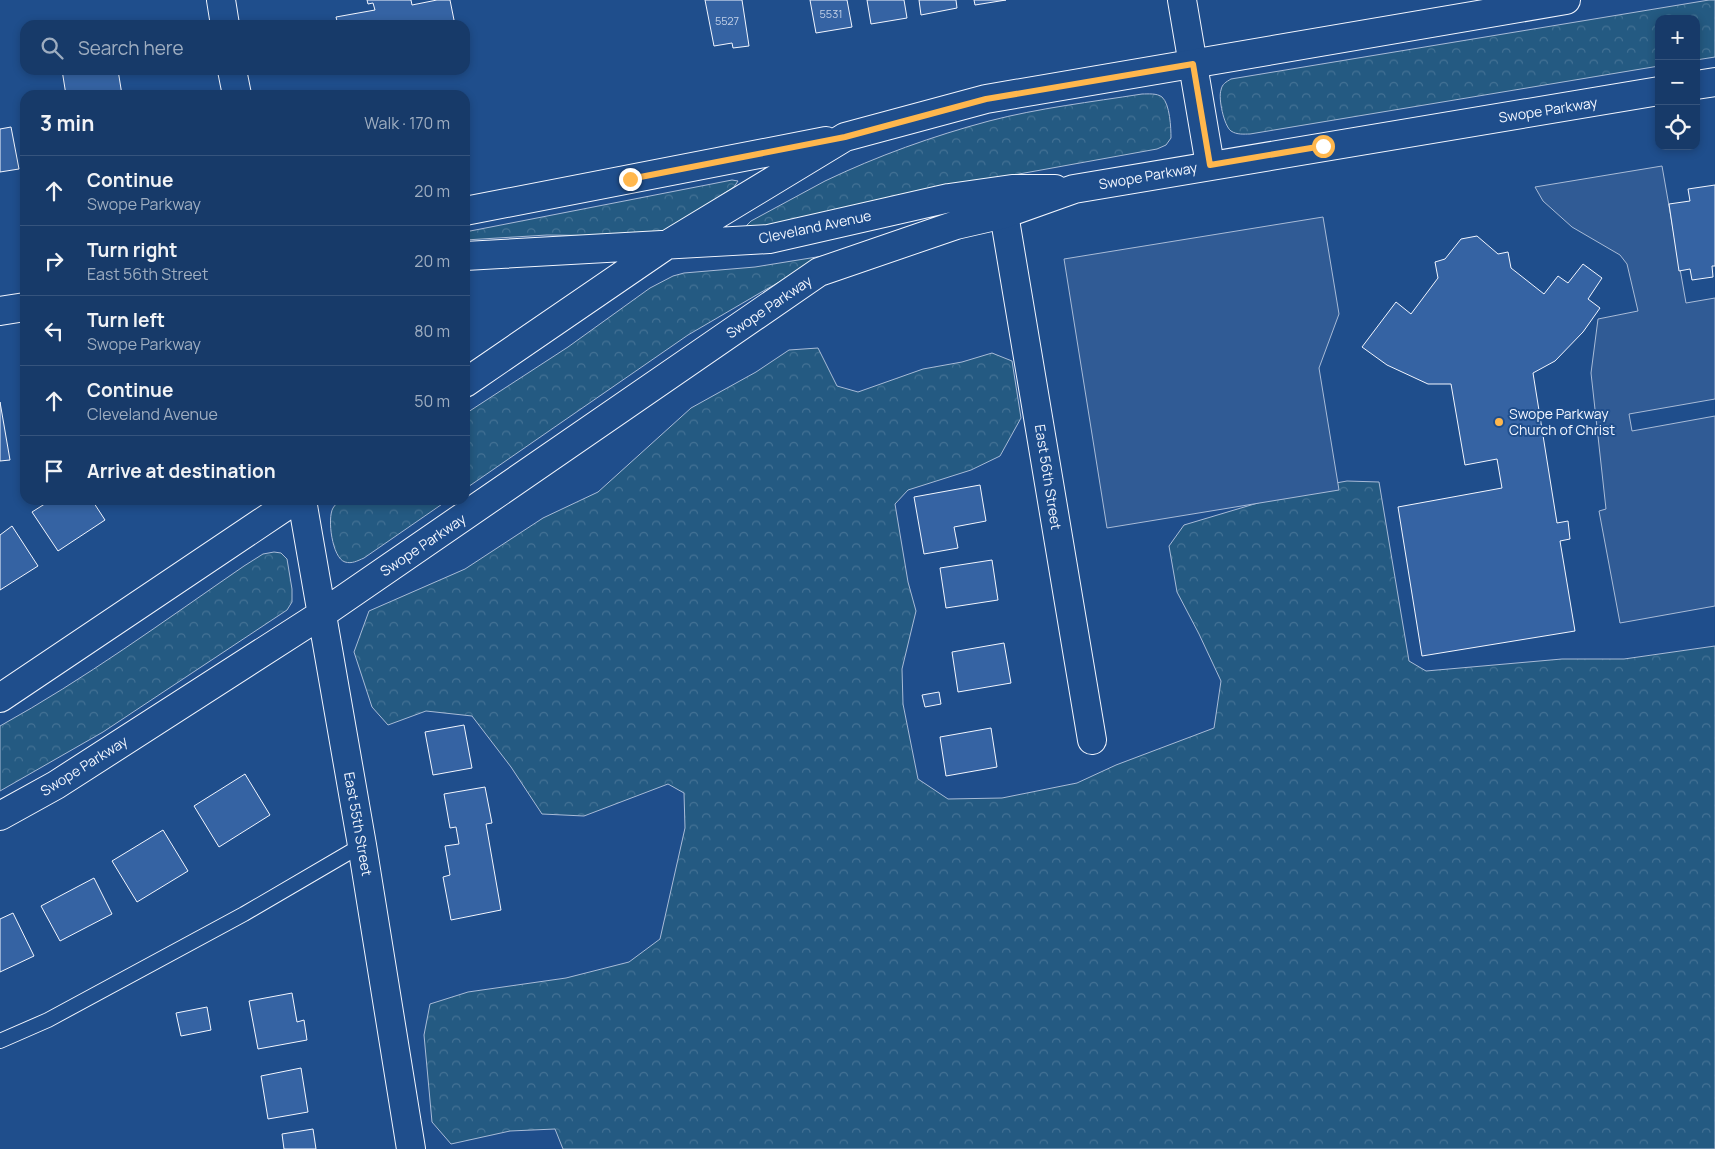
<!DOCTYPE html>
<html lang="en">
<head>
<meta charset="utf-8">
<style>
  :root { --surface:#173a69; --page:#244571; --text:#f1f3f6; --muted:#9eadc0; --line:#36547d }
  body { margin:0; font-family:Manrope,sans-serif; background:var(--page); color:var(--text) }
  .controls { position:absolute; right:15px; top:15px; display:grid; overflow:hidden; border-radius:10px; box-shadow:0 2px 8px #0003 }
  .controls button { width:45px; height:45px; display:grid; place-items:center; padding:0; border:0; border-bottom:1px solid var(--line); background:var(--surface); color:var(--text); font:25px sans-serif }
  .stop { position:absolute; width:15px; height:15px; margin:-11px; border:4px solid #ffb74d; border-radius:50%; background:#fff }
  .stop.end { background:#ffb74d; border-color:#fff; box-shadow:0 1px 5px #0008 }
  .list { margin:0; padding:0; list-style:none }
  h2 { display:flex; justify-content:space-between; align-items:center; height:65px; margin:0; padding:0 20px; font-size:21px }
  h2 small { font-size:16px; font-weight:400; color:var(--muted) }
  .list li { display:grid; grid-template-columns:32px 1fr auto; gap:15px; align-items:center; box-sizing:border-box; height:70px; padding:0 20px; border-top:1px solid var(--line) }
  .list b { display:block; font-size:19px; white-space:nowrap }
  .list p { margin:0; font-size:16px; white-space:nowrap; color:var(--muted) }
  .list em { font-size:16px; font-style:normal; color:var(--muted) }
  .icon { flex:none; width:28px; height:28px; fill:none; stroke:currentColor; stroke-width:2; stroke-linecap:round; stroke-linejoin:round }
  .map { position:relative; flex:none; width:1715px; height:1149px; overflow:hidden }
  .search { position:absolute; background:var(--surface); box-shadow:0 2px 8px #0003; left:20px; top:20px; width:450px; height:55px; display:flex; align-items:center; gap:12px; box-sizing:border-box; padding:0 18px; border-radius:15px; color:var(--muted); font-size:19px }
  .panel { position:absolute; background:var(--surface); box-shadow:0 2px 8px #0003; left:20px; top:90px; width:450px; height:415px; border-radius:15px }
  .map>svg:first-child { display:block }
  .forest { fill:url(#forest-crowns); stroke:#a8bbd7 }
  .parking { fill:#305b95; stroke:#a8bbd7 }
  .building { fill:#3563a3; stroke:#f2f6ff }
  .lines { fill:none; stroke-linecap:round; stroke-linejoin:round }
  .service-casing { stroke:#f2f6ff; stroke-width:16 }
  .minor-casing { stroke:#f2f6ff; stroke-width:30 }
  .secondary-casing { stroke:#f2f6ff; stroke-width:30 }
  .service { stroke:#1f4e8c; stroke-width:14 }
  .minor { stroke:#1f4e8c; stroke-width:28 }
  .secondary { stroke:#1f4e8c; stroke-width:28 }
  .route { stroke:#ffb74d; stroke-width:6 }
  .poi-dot { fill:#ffb74d; stroke:#1f4e8c; stroke-width:2 }
  .labels { text-anchor:middle; stroke-width:4; stroke-linejoin:round; paint-order:stroke }
  .number-label { font-size:11px; fill:#c3d1e8 }
  .street-label { font-size:14px; fill:#f2f6ff; stroke:#1f4e8c }
  .poi-label { font-size:14px; fill:#f2f6ff; stroke:#1f4e8c; text-anchor:start }
</style>
</head>
<body>
<div class="map">
<svg width="1715" height="1149" viewBox="0 0 1715 1149">
  <defs>
    <pattern id="forest-crowns" width="20" height="18" patternUnits="userSpaceOnUse" patternTransform="scale(1.25)"><rect width="20" height="18" fill="#245a82"/><path d="M2 6a3 3 0 1 1 6 0M12 15a3 3 0 1 1 6 0" fill="none" stroke="#447295"/></pattern>
  </defs>
  <rect width="100%" height="100%" fill="#1f4e8c"/>
  <path class="forest" d="M 1709,0 L 1715,0 L 1715,57 L 1696,60 L 1696,19 L 1659,19 L 1659,66 L 1250,134 C 1244,134 1237,135 1231,131 C 1224,126 1218,98 1221,90 C 1222,84 1226,82 1231,79 Z
    M 1142,94 C 1148,94 1157,93 1162,97 C 1170,104 1171,128 1171,138 L 1166,145 L 1157,149 L 1019,174 L 749,231 L 746,226 L 751,221 C 776,208 800,194 825,181 C 877,156 933,136 989,121 C 1039,108 1091,102 1142,94 Z
    M 732,180 L 738,181 L 734,187 L 666,231 L 631,236 L 547,235 L 465,240 L 465,232 Z
    M 829,255 L 765,290 L 688,335 L 465,489 L 465,414 L 568,347 L 650,288 L 673,276 L 684,273 L 755,267 Z
    M 818,348 L 837,386 L 858,392 L 923,369 L 962,362 L 992,353 L 1012,361 L 1021,418 L 1000,456 L 971,470 L 908,490 L 895,504 L 908,582 L 916,611 L 902,669 L 903,704 L 918,779 L 948,799 L 1002,798 L 1077,783 L 1116,765 L 1214,728 L 1221,681 L 1199,634 L 1177,592 L 1169,546 L 1184,525 L 1308,488 L 1347,481 L 1379,482 L 1409,661 L 1426,671 L 1562,659 L 1624,659 L 1715,646 L 1715,1149 L 563,1149 L 555,1129 L 510,1131 L 451,1144 L 432,1122 L 424,1035 L 430,1004 L 468,992 L 566,978 L 629,962 L 660,939 L 685,828 L 684,793 L 668,784 L 584,816 L 542,814 L 511,767 L 472,716 L 426,711 L 388,725 L 372,707 L 354,652 L 369,611 L 465,569 L 543,518 L 598,492 L 691,408 L 756,372 L 789,350 Z
    M 342,500 L 448,500 L 364,558 C 357,561 352,564 345,562 C 332,558 327,518 333,508 C 335,504 339,502 342,500 Z
    M 274,552 L 281,553 L 287,559 L 292,589 L 292,602 L 287,610 L 103,732 L 0,791 L 0,726 C 85,679 164,621 244,566 L 263,554 Z"/>
  <path class="parking" d="M 1662,166 L 1686,303 L 1715,298 L 1715,399 L 1629,414 L 1632,431 L 1715,416 L 1715,606 L 1620,623 L 1599,511 L 1606,509 L 1591,373 L 1598,319 L 1638,311 L 1627,264 L 1620,255 L 1572,227 L 1543,201 L 1535,187 Z
    M 1323,217 L 1339,314 L 1319,368 L 1339,490 L 1107,528 L 1064,259 Z"/>
  <path class="building" d="M 367,0 L 411,0 L 412,5 L 437,0 L 450,0 L 455,25 L 338,25 L 336,17 L 375,10 L 373,3 L 368,4 Z
    M 705,0 L 742,0 L 749,46 L 733,48 L 732,43 L 714,46 Z
    M 810,0 L 847,0 L 852,27 L 816,33 Z
    M 867,0 L 904,0 L 907,18 L 871,24 Z
    M 919,0 L 956,0 L 957,8 L 921,15 Z
    M 974,0 L 1006,0 L 975,5 Z
    M 62,70 L 118,70 L 122,95 L 66,95 Z
    M 11,127 L 19,169 L 0,172 L 0,129 Z
    M 1715,185 L 1715,266 L 1712,266 L 1713,277 L 1692,280 L 1690,269 L 1679,271 L 1669,204 L 1690,201 L 1688,189 Z
    M 1477,236 L 1498,254 L 1508,252 L 1511,268 L 1544,294 L 1558,276 L 1568,283 L 1583,264 L 1602,278 L 1588,299 L 1600,308 L 1583,332 L 1555,361 L 1533,373 L 1557,523 L 1568,521 L 1570,539 L 1560,541 L 1575,631 L 1422,656 L 1398,507 L 1502,488 L 1497,459 L 1465,465 L 1451,384 L 1428,384 L 1387,365 L 1362,347 L 1396,302 L 1411,314 L 1438,278 L 1435,262 L 1445,259 L 1461,239 Z
    M 0,402 L 10,460 L 0,461 Z
    M 980,485 L 986,521 L 954,527 L 958,548 L 924,554 L 914,497 Z
    M 51,500 L 92,500 L 105,520 L 58,551 L 32,512 Z
    M 12,526 L 38,566 L 0,590 L 0,535 Z
    M 992,560 L 998,600 L 946,608 L 940,568 Z
    M 1004,643 L 1011,683 L 958,692 L 952,652 Z
    M 939,692 L 941,704 L 925,707 L 922,695 Z
    M 464,725 L 472,768 L 433,775 L 425,732 Z
    M 991,728 L 997,767 L 946,776 L 940,737 Z
    M 245,774 L 270,815 L 219,847 L 194,806 Z
    M 485,787 L 492,823 L 486,824 L 501,910 L 451,920 L 443,877 L 450,875 L 445,846 L 459,844 L 456,827 L 450,828 L 444,794 Z
    M 163,830 L 188,871 L 137,902 L 112,861 Z
    M 94,878 L 112,914 L 60,941 L 41,906 Z
    M 13,913 L 34,956 L 0,972 L 0,919 Z
    M 292,993 L 297,1022 L 304,1020 L 307,1040 L 258,1049 L 249,1001 Z
    M 207,1007 L 211,1030 L 181,1036 L 176,1013 Z
    M 301,1068 L 308,1112 L 268,1119 L 261,1076 Z
    M 313,1129 L 316,1149 L 284,1149 L 282,1134 Z"/>
  <g class="lines">
    <g class="service-casing">
      <path id="service" d="M 0,1041 L 48,1020 L 244,914 L 362,845"/>
    </g>
    <g class="minor-casing">
      <path id="minor" d="M 221,0 L 225,25
        M 1182,0 L 1210,165
        M 232,70 L 237,95
        M 1004,214 L 1092,740"/>
    </g>
    <g class="secondary-casing">
      <path id="secondary" d="M 1696,85 L 1715,82
        M 465,211 L 826,141
        M 465,256 L 769,239 L 949,198 L 1012,189 L 1055,189
        M 0,311 L 25,307
        M 465,383 L 665,246 L 845,137 L 986,99 L 1566,0
        M 302,500 L 362,845 L 411,1149
        M 0,698 L 295,500
        M 0,816 L 56,785 L 322,614 L 819,272 L 956,225 L 1004,214 L 1074,189 L 1659,91"/>
    </g>
    <use href="#service" class="service"/>
    <use href="#minor" class="minor"/>
    <use href="#secondary" class="secondary"/>
  </g>
  <g class="lines">
    <path class="route" d="M 630,179 L 845,137 L 986,99 L 1193,64 L 1210,165 L 1323,146"/>
  </g>
  <circle class="poi-dot" cx="1499" cy="422" r="5"/>
  <g class="labels">
    <g class="number-label">
      <text x="831" y="18">5531</text>
      <text x="727" y="25">5527</text>
    </g>
    <g class="street-label">
      <text transform="translate(1548 110) rotate(-9)" y="5">Swope Parkway</text>
      <text transform="translate(1148 176) rotate(-10)" y="5">Swope Parkway</text>
      <text transform="translate(815 227) rotate(-12)" y="5">Cleveland Avenue</text>
      <text transform="translate(769 307) rotate(-34)" y="5">Swope Parkway</text>
      <text transform="translate(1048 477) rotate(81)" y="5">East 56th Street</text>
      <text transform="translate(423 545) rotate(-34)" y="5">Swope Parkway</text>
      <text transform="translate(84 766) rotate(-32)" y="5">Swope Parkway</text>
      <text transform="translate(358 824) rotate(80)" y="5">East 55th Street</text>
    </g>
    <g class="poi-label">
      <text x="1509" y="419">Swope Parkway<tspan x="1509" dy="16">Church of Christ</tspan></text>
    </g>
  </g>
</svg>
<div class="controls">
<button>+</button>
<button>−</button>
<button><svg class="icon" aria-label="locate" viewBox="0 0 24 24"><circle cx="12" cy="12" r="6"/><path d="M12 2v4M12 18v4M2 12h4M18 12h4"/></svg></button>
</div>
<div class="stop" style="left:1323px;top:146px"></div>
<div class="stop end" style="left:630px;top:179px"></div>
<div class="search"><svg class="icon" aria-label="search" viewBox="0 0 24 24"><circle cx="10" cy="10" r="6"/><path d="M15 15l6 6"/></svg>Search here</div>
<section class="panel">
<h2>3 min<small>Walk · 170 m</small></h2>
<ul class="list">
<li><svg class="icon" aria-label="ahead" viewBox="0 0 24 24"><path d="M12 20V5M6 11l6-6 6 6"/></svg><div><b>Continue</b><p>Swope Parkway</p></div><em>20 m</em></li>
<li><svg class="icon" aria-label="right" viewBox="0 0 24 24"><path d="M7 20v-9h11M14 6l5 5-5 5"/></svg><div><b>Turn right</b><p>East 56th Street</p></div><em>20 m</em></li>
<li><svg class="icon" aria-label="left" viewBox="0 0 24 24"><path d="M17 20v-9H6M10 6l-5 5 5 5"/></svg><div><b>Turn left</b><p>Swope Parkway</p></div><em>80 m</em></li>
<li><svg class="icon" aria-label="ahead" viewBox="0 0 24 24"><path d="M12 20V5M6 11l6-6 6 6"/></svg><div><b>Continue</b><p>Cleveland Avenue</p></div><em>50 m</em></li>
<li><svg class="icon" aria-label="arrive" viewBox="0 0 24 24"><path d="M6 21V4h12l-3 4 3 4H6"/></svg><div><b>Arrive at destination</b></div></li>
</ul>
</section>
</div>
</body>
</html>
